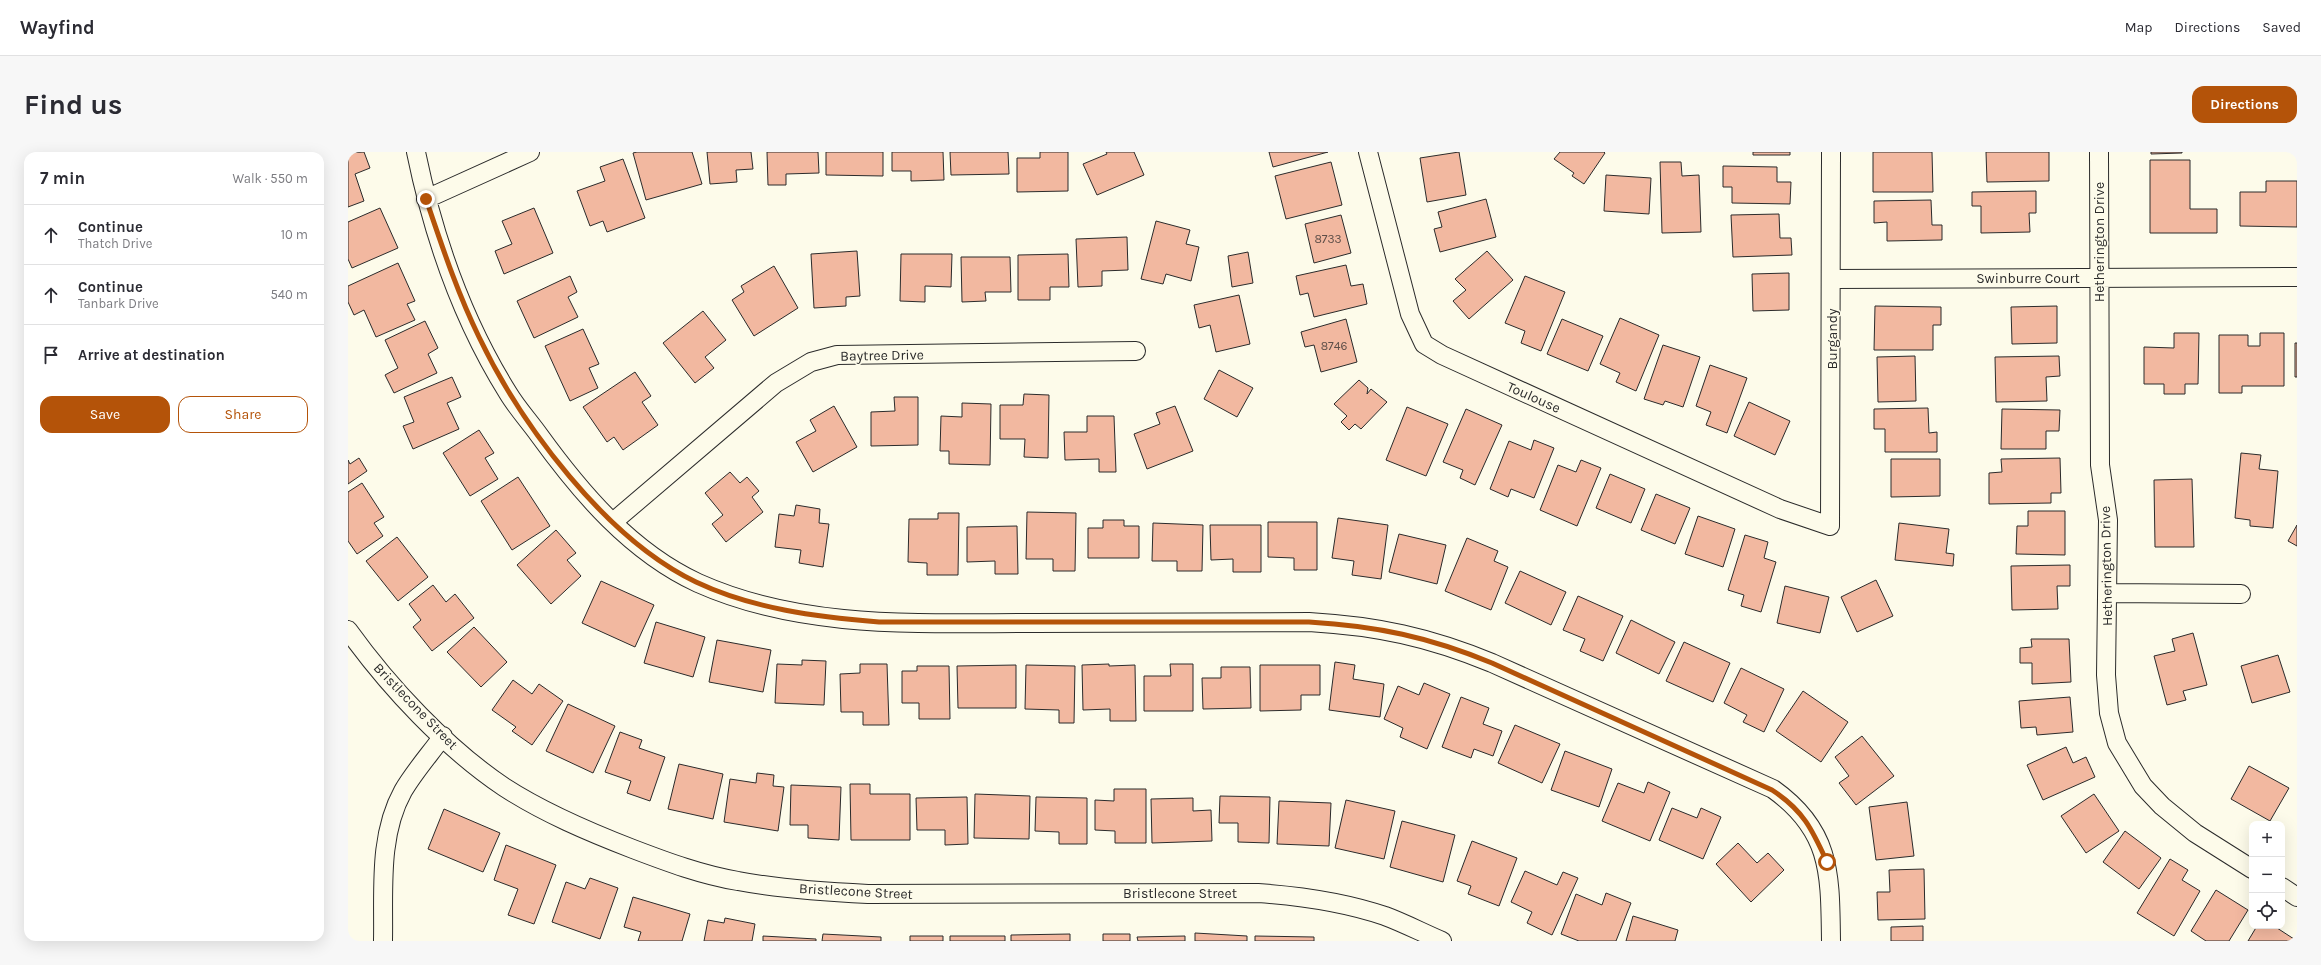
<!DOCTYPE html>
<html lang="en">
<head>
<meta charset="utf-8">
<style>
  :root { --surface:#fff; --page:#f7f7f7; --text:#2b2b33; --muted:#7c7c81; --line:#e1e1e2; --accent:#b45309 }
  body { margin:0; font-family:Karla,sans-serif; background:var(--page); color:var(--text) }
  .controls { position:absolute; right:12px; bottom:12px; display:grid; overflow:hidden; border-radius:8px; box-shadow:0 4px 16px #0002 }
  .controls button { width:36px; height:36px; display:grid; place-items:center; padding:0; border:0; border-bottom:1px solid var(--line); background:var(--surface); color:var(--text); font:20px sans-serif }
  .stop { position:absolute; width:12px; height:12px; margin:-9px; border:3px solid #b45309; border-radius:50%; background:#fff }
  .stop.end { background:#b45309; border-color:#fff; box-shadow:0 1px 4px #0008 }
  .list { margin:0; padding:0; list-style:none }
  h2 { display:flex; justify-content:space-between; align-items:center; height:52px; margin:0; padding:0 16px; font-size:17px }
  h2 small { font-size:13px; font-weight:400; color:var(--muted) }
  .list li { display:grid; grid-template-columns:26px 1fr auto; gap:12px; align-items:center; box-sizing:border-box; height:60px; padding:0 16px; border-top:1px solid var(--line) }
  .list b { display:block; font-size:15px; white-space:nowrap }
  .list p { margin:0; font-size:13px; white-space:nowrap; color:var(--muted) }
  .list em { font-size:13px; font-style:normal; color:var(--muted) }
  .actions { display:flex; gap:8px; padding:12px 16px }
  .actions a { flex:1; padding:9px 0; border:1px solid var(--accent); border-radius:12px; text-align:center; font-size:14px; color:var(--accent) }
  .actions .main { background:var(--accent); color:#fff }
  .icon { flex:none; width:22px; height:22px; fill:none; stroke:currentColor; stroke-width:2; stroke-linecap:round; stroke-linejoin:round }
  .map { position:relative; flex:none; width:1949px; height:789px; overflow:hidden; border-radius:12px }
  header { display:flex; align-items:center; gap:24px; box-sizing:border-box; height:56px; padding:0 20px; background:var(--surface); border-bottom:1px solid var(--line) }
  header strong { font-size:19px }
  nav { display:flex; gap:22px; margin-inline-start:auto; font-size:14px }
  .intro { display:flex; align-items:center; justify-content:space-between; box-sizing:border-box; height:96px; padding:0 24px }
  h1 { margin:0; font-size:28px }
  .button { padding:10px 18px; border-radius:12px; background:var(--accent); color:#fff; font-size:14px; font-weight:700 }
  main { display:flex; gap:24px; padding:0 24px }
  aside { flex:1; background:var(--surface); border-radius:12px; box-shadow:0 4px 16px #0002 }
  .map>svg:first-child { display:block }
  .building { fill:#f2b8a0; stroke:#2b2b2b }
  .lines { fill:none; stroke-linecap:round; stroke-linejoin:round }
  .street-casing { stroke:#2b2b2b; stroke-width:20 }
  .street { stroke:#fdfbea; stroke-width:18 }
  .route { stroke:#b45309; stroke-width:5 }
  .labels { text-anchor:middle; stroke-width:3; stroke-linejoin:round; paint-order:stroke }
  .number-label { font-size:12px; fill:#5d4e48 }
  .street-label { font-size:14px; fill:#2b2b2b; stroke:#fdfbea }
</style>
</head>
<body>
<header>
<strong>Wayfind</strong>
<nav><a>Map</a><a>Directions</a><a>Saved</a></nav>
</header>
<div class="intro"><h1>Find us</h1><a class="button">Directions</a></div>
<main>
<aside>
<h2>7 min<small>Walk · 550 m</small></h2>
<ul class="list">
<li><svg class="icon" aria-label="ahead" viewBox="0 0 24 24"><path d="M12 20V5M6 11l6-6 6 6"/></svg><div><b>Continue</b><p>Thatch Drive</p></div><em>10 m</em></li>
<li><svg class="icon" aria-label="ahead" viewBox="0 0 24 24"><path d="M12 20V5M6 11l6-6 6 6"/></svg><div><b>Continue</b><p>Tanbark Drive</p></div><em>540 m</em></li>
<li><svg class="icon" aria-label="arrive" viewBox="0 0 24 24"><path d="M6 21V4h12l-3 4 3 4H6"/></svg><div><b>Arrive at destination</b></div></li>
</ul>
<div class="actions"><a class="main">Save</a><a>Share</a></div>
</aside>
<div class="map">
<svg width="1949" height="789" viewBox="0 0 1949 789">
  <rect width="100%" height="100%" fill="#fdfbea"/>
  <path class="building" d="M 16,0 L 22,16 L 7,22 L 16,49 L 0,55 L 0,1 Z
    M 289,0 L 344,0 L 354,32 L 298,48 L 285,1 Z
    M 359,0 L 403,0 L 405,17 L 388,18 L 389,30 L 362,32 Z
    M 419,0 L 470,0 L 471,21 L 438,22 L 438,33 L 420,33 Z
    M 478,0 L 535,0 L 535,24 L 478,23 Z
    M 544,0 L 595,0 L 596,28 L 563,29 L 563,19 L 544,19 Z
    M 602,0 L 660,0 L 661,22 L 603,23 Z
    M 692,0 L 720,0 L 720,39 L 669,40 L 669,6 L 692,6 Z
    M 758,0 L 786,0 L 796,23 L 749,43 L 735,12 L 759,2 Z
    M 921,0 L 980,0 L 925,15 Z
    M 1111,0 L 1118,43 L 1079,50 L 1072,6 Z
    M 1212,0 L 1256,0 L 1257,1 L 1236,32 L 1224,24 L 1226,21 L 1206,7 Z
    M 1405,0 L 1442,0 L 1442,3 L 1405,3 Z
    M 1525,0 L 1584,0 L 1585,40 L 1525,40 Z
    M 1638,0 L 1701,0 L 1701,29 L 1639,30 Z
    M 1803,0 L 1834,0 L 1834,1 L 1803,2 Z
    M 275,7 L 297,66 L 259,80 L 255,69 L 242,74 L 229,39 L 257,29 L 252,15 Z
    M 1802,8 L 1842,8 L 1842,57 L 1869,57 L 1869,81 L 1802,81 Z
    M 983,10 L 994,53 L 938,67 L 927,24 Z
    M 1312,10 L 1333,10 L 1334,24 L 1351,23 L 1353,80 L 1314,81 Z
    M 1375,14 L 1429,15 L 1429,30 L 1443,30 L 1442,52 L 1384,51 L 1384,35 L 1375,35 Z
    M 1258,23 L 1303,26 L 1301,62 L 1256,59 Z
    M 1918,29 L 1949,29 L 1949,75 L 1892,74 L 1892,40 L 1918,40 Z
    M 1688,39 L 1688,61 L 1681,61 L 1682,80 L 1633,81 L 1633,54 L 1624,54 L 1624,40 Z
    M 1138,47 L 1148,85 L 1092,100 L 1086,77 L 1094,75 L 1090,60 Z
    M 1583,48 L 1584,73 L 1594,73 L 1594,88 L 1539,89 L 1539,70 L 1526,71 L 1526,49 Z
    M 32,56 L 50,96 L 4,116 L 0,107 L 0,70 Z
    M 186,56 L 205,101 L 156,122 L 147,99 L 164,92 L 154,69 Z
    M 1431,62 L 1432,86 L 1443,86 L 1444,103 L 1385,105 L 1383,63 Z
    M 993,63 L 1003,101 L 966,111 L 957,72 Z
    M 808,69 L 842,78 L 838,92 L 851,95 L 843,129 L 818,122 L 815,132 L 793,127 Z
    M 779,85 L 780,118 L 754,119 L 754,134 L 730,135 L 728,87 Z
    M 509,99 L 512,144 L 498,145 L 498,154 L 466,156 L 463,102 Z
    M 1139,99 L 1165,128 L 1121,167 L 1105,149 L 1118,138 L 1107,127 Z
    M 900,100 L 905,131 L 884,135 L 880,104 Z
    M 553,102 L 604,102 L 603,135 L 577,134 L 577,150 L 552,149 Z
    M 720,102 L 721,135 L 702,135 L 702,148 L 670,148 L 670,103 Z
    M 613,105 L 662,105 L 663,140 L 637,140 L 638,149 L 614,150 Z
    M 50,111 L 67,149 L 59,152 L 67,168 L 28,185 L 16,158 L 6,163 L 0,150 L 0,134 Z
    M 998,113 L 1003,134 L 1015,132 L 1019,152 L 966,165 L 960,141 L 952,143 L 948,124 Z
    M 426,114 L 450,156 L 406,184 L 384,148 L 396,140 L 393,134 Z
    M 1441,121 L 1441,158 L 1405,159 L 1404,122 Z
    M 222,124 L 229,140 L 220,145 L 230,165 L 186,186 L 169,149 Z
    M 1177,124 L 1217,140 L 1193,199 L 1173,191 L 1177,179 L 1157,171 Z
    M 891,143 L 902,192 L 868,200 L 862,173 L 851,176 L 846,153 Z
    M 1527,154 L 1593,155 L 1593,173 L 1585,173 L 1585,198 L 1526,198 Z
    M 1709,154 L 1709,191 L 1664,192 L 1663,155 Z
    M 355,159 L 378,188 L 357,205 L 366,216 L 347,231 L 315,191 Z
    M 1272,166 L 1311,183 L 1288,239 L 1268,230 L 1272,221 L 1252,212 Z
    M 998,167 L 1009,210 L 973,220 L 966,193 L 957,195 L 953,180 Z
    M 1214,167 L 1255,184 L 1240,219 L 1199,202 Z
    M 77,169 L 90,196 L 80,202 L 89,221 L 46,241 L 37,223 L 50,216 L 37,188 Z
    M 235,177 L 251,212 L 241,216 L 250,236 L 222,249 L 197,194 Z
    M 1826,181 L 1851,181 L 1850,232 L 1837,232 L 1837,242 L 1816,242 L 1816,232 L 1796,232 L 1796,195 L 1826,196 Z
    M 1912,181 L 1936,181 L 1936,234 L 1894,234 L 1894,241 L 1871,241 L 1871,183 L 1900,183 L 1900,194 L 1912,194 Z
    M 1947,191 L 1949,191 L 1949,225 L 1947,225 Z
    M 1315,193 L 1352,205 L 1335,255 L 1317,249 L 1315,253 L 1296,247 Z
    M 1567,204 L 1568,249 L 1530,250 L 1529,205 Z
    M 1711,204 L 1712,224 L 1698,225 L 1699,249 L 1648,250 L 1647,205 Z
    M 1362,213 L 1399,226 L 1379,281 L 1358,273 L 1363,260 L 1348,254 Z
    M 871,218 L 905,236 L 889,265 L 856,247 Z
    M 287,220 L 303,244 L 294,250 L 310,273 L 275,298 L 266,285 L 259,290 L 235,255 Z
    M 104,225 L 113,245 L 99,251 L 111,277 L 65,297 L 55,274 L 66,270 L 56,245 Z
    M 1011,228 L 1020,236 L 1019,242 L 1023,237 L 1039,250 L 1013,277 L 1007,272 L 1001,278 L 993,270 L 999,264 L 986,252 Z
    M 676,242 L 701,243 L 700,306 L 676,305 L 677,287 L 652,287 L 652,253 L 675,253 Z
    M 546,245 L 570,245 L 570,293 L 523,294 L 523,260 L 547,259 Z
    M 1401,250 L 1442,269 L 1427,303 L 1386,284 Z
    M 614,251 L 643,252 L 642,313 L 601,312 L 601,299 L 592,299 L 593,264 L 614,265 Z
    M 486,254 L 509,295 L 465,320 L 448,290 L 468,279 L 462,268 Z
    M 827,254 L 845,299 L 799,317 L 786,282 L 812,272 L 808,261 Z
    M 1059,255 L 1100,272 L 1078,324 L 1038,308 Z
    M 1580,256 L 1581,281 L 1589,280 L 1589,300 L 1537,300 L 1537,277 L 1526,277 L 1526,257 Z
    M 1118,257 L 1154,273 L 1127,333 L 1112,326 L 1115,318 L 1095,310 Z
    M 1654,257 L 1712,258 L 1711,279 L 1698,279 L 1698,297 L 1653,297 Z
    M 739,264 L 766,264 L 768,320 L 751,320 L 751,307 L 717,308 L 716,280 L 739,280 Z
    M 131,278 L 146,301 L 137,306 L 150,327 L 122,344 L 95,301 Z
    M 1186,288 L 1206,296 L 1186,346 L 1163,337 L 1160,345 L 1142,337 L 1161,289 L 1183,298 Z
    M 1893,301 L 1913,303 L 1911,317 L 1930,319 L 1925,376 L 1902,374 L 1902,368 L 1887,366 Z
    M 11,306 L 19,319 L 0,332 L 0,308 L 2,312 Z
    M 1712,306 L 1713,341 L 1703,341 L 1703,351 L 1641,352 L 1641,321 L 1654,320 L 1653,307 Z
    M 1543,307 L 1592,307 L 1592,344 L 1543,345 Z
    M 1233,308 L 1253,316 L 1229,374 L 1192,358 L 1210,313 L 1228,320 Z
    M 382,320 L 392,331 L 399,325 L 411,339 L 404,345 L 415,360 L 378,390 L 364,372 L 375,363 L 357,341 Z
    M 1262,322 L 1297,337 L 1283,371 L 1248,356 Z
    M 170,325 L 202,374 L 164,398 L 133,349 Z
    M 1844,327 L 1846,395 L 1807,395 L 1806,328 Z
    M 14,331 L 36,365 L 26,371 L 35,384 L 9,402 L 0,389 L 0,340 Z
    M 1308,342 L 1342,356 L 1327,392 L 1293,378 Z
    M 448,353 L 472,357 L 471,371 L 481,372 L 475,415 L 451,411 L 453,398 L 427,395 L 431,362 L 446,364 Z
    M 1680,359 L 1717,359 L 1717,403 L 1668,402 L 1669,374 L 1680,374 Z
    M 679,360 L 728,361 L 727,419 L 705,419 L 705,407 L 678,407 Z
    M 590,361 L 611,361 L 610,423 L 579,423 L 579,411 L 560,410 L 561,367 L 590,367 Z
    M 1350,364 L 1387,377 L 1375,415 L 1337,402 Z
    M 990,366 L 1040,373 L 1033,427 L 1004,423 L 1006,409 L 984,406 Z
    M 755,368 L 776,368 L 776,374 L 791,374 L 791,406 L 740,406 L 740,376 L 755,376 Z
    M 920,370 L 969,370 L 969,418 L 946,418 L 946,406 L 920,405 Z
    M 805,371 L 855,373 L 854,419 L 829,419 L 829,409 L 804,409 Z
    M 1551,371 L 1601,377 L 1598,401 L 1606,402 L 1605,414 L 1547,408 Z
    M 862,373 L 913,373 L 913,420 L 885,420 L 885,407 L 863,408 Z
    M 1949,373 L 1949,394 L 1940,389 Z
    M 669,374 L 670,422 L 647,422 L 647,409 L 619,410 L 619,375 Z
    M 208,378 L 228,401 L 219,408 L 233,424 L 203,452 L 169,413 Z
    M 1051,382 L 1098,393 L 1089,432 L 1041,420 Z
    M 1397,383 L 1420,390 L 1416,406 L 1428,410 L 1413,460 L 1393,454 L 1396,443 L 1380,438 Z
    M 49,385 L 80,425 L 50,449 L 18,409 Z
    M 1119,386 L 1150,399 L 1146,409 L 1160,415 L 1143,458 L 1097,439 Z
    M 1722,413 L 1722,434 L 1709,434 L 1710,457 L 1664,458 L 1663,414 Z
    M 1172,419 L 1218,440 L 1203,473 L 1157,451 Z
    M 1528,428 L 1545,464 L 1509,480 L 1493,445 Z
    M 253,429 L 306,453 L 287,495 L 234,471 Z
    M 85,433 L 98,450 L 107,442 L 126,466 L 84,499 L 65,475 L 73,468 L 61,452 Z
    M 1437,434 L 1481,445 L 1472,481 L 1429,471 Z
    M 1230,444 L 1275,464 L 1255,509 L 1232,499 L 1237,487 L 1215,478 Z
    M 1283,468 L 1327,490 L 1311,522 L 1268,501 Z
    M 308,470 L 357,485 L 345,525 L 296,511 Z
    M 126,475 L 159,510 L 133,535 L 99,500 Z
    M 1845,481 L 1859,533 L 1835,539 L 1838,548 L 1819,553 L 1806,504 L 1827,499 L 1824,487 Z
    M 1683,487 L 1721,487 L 1723,530 L 1684,532 L 1684,511 L 1672,511 L 1672,496 L 1684,495 Z
    M 369,488 L 423,498 L 415,540 L 361,530 Z
    M 1336,490 L 1382,511 L 1365,550 L 1318,529 Z
    M 1930,503 L 1942,540 L 1904,551 L 1893,514 Z
    M 454,508 L 478,509 L 476,553 L 427,551 L 429,512 L 454,513 Z
    M 987,510 L 1007,513 L 1005,527 L 1036,532 L 1032,565 L 981,558 Z
    M 512,512 L 539,512 L 541,573 L 515,573 L 515,560 L 493,560 L 492,522 L 512,521 Z
    M 761,512 L 761,514 L 787,513 L 788,569 L 762,569 L 762,557 L 735,558 L 734,513 Z
    M 822,512 L 845,512 L 845,559 L 796,559 L 796,524 L 823,524 Z
    M 668,513 L 668,556 L 610,556 L 609,514 Z
    M 678,513 L 727,514 L 726,571 L 711,571 L 711,558 L 677,557 Z
    M 912,513 L 972,513 L 972,543 L 953,543 L 953,558 L 912,559 Z
    M 569,514 L 601,514 L 602,567 L 571,567 L 571,551 L 554,551 L 554,519 L 569,519 Z
    M 873,515 L 902,515 L 903,556 L 855,557 L 854,526 L 873,526 Z
    M 1393,516 L 1436,537 L 1416,580 L 1395,570 L 1399,563 L 1376,551 Z
    M 165,528 L 184,542 L 191,532 L 215,549 L 184,593 L 164,579 L 168,575 L 144,558 Z
    M 1076,531 L 1102,542 L 1079,597 L 1052,585 L 1055,576 L 1036,567 L 1050,534 L 1071,543 Z
    M 1455,539 L 1500,570 L 1473,610 L 1428,579 Z
    M 1113,545 L 1141,556 L 1135,572 L 1154,579 L 1145,604 L 1126,597 L 1123,606 L 1094,595 Z
    M 1722,545 L 1725,580 L 1689,583 L 1688,575 L 1673,576 L 1671,549 Z
    M 220,552 L 267,574 L 245,621 L 198,599 Z
    M 1167,573 L 1212,592 L 1194,631 L 1150,611 Z
    M 272,580 L 294,588 L 291,596 L 317,605 L 302,649 L 279,641 L 283,629 L 257,620 Z
    M 1514,584 L 1546,624 L 1508,653 L 1491,631 L 1501,624 L 1487,605 Z
    M 1718,595 L 1725,611 L 1738,605 L 1747,625 L 1695,648 L 1679,613 Z
    M 1217,599 L 1264,617 L 1251,655 L 1203,638 Z
    M 331,612 L 375,622 L 365,667 L 320,657 Z
    M 1901,614 L 1941,636 L 1922,669 L 1883,647 Z
    M 409,621 L 426,623 L 425,634 L 436,635 L 430,679 L 376,670 L 382,627 L 408,631 Z
    M 1300,630 L 1322,640 L 1302,689 L 1254,669 L 1270,631 L 1296,641 Z
    M 502,632 L 522,632 L 522,642 L 562,642 L 562,688 L 503,688 Z
    M 443,633 L 493,635 L 491,688 L 460,686 L 460,673 L 442,673 Z
    M 766,637 L 798,637 L 798,691 L 767,691 L 767,679 L 747,678 L 747,648 L 766,649 Z
    M 627,642 L 682,644 L 681,687 L 626,686 Z
    M 1746,642 L 1771,679 L 1738,701 L 1713,664 Z
    M 872,644 L 922,645 L 921,691 L 890,690 L 890,671 L 871,671 Z
    M 619,645 L 620,692 L 597,693 L 597,678 L 569,678 L 568,646 Z
    M 688,645 L 739,646 L 739,692 L 711,692 L 711,680 L 687,679 Z
    M 845,646 L 845,659 L 863,658 L 864,689 L 804,691 L 803,647 Z
    M 998,648 L 1047,659 L 1036,707 L 987,696 Z
    M 931,649 L 983,651 L 981,694 L 929,692 Z
    M 1559,650 L 1566,704 L 1528,708 L 1521,655 Z
    M 1324,656 L 1349,666 L 1353,656 L 1373,665 L 1355,707 L 1311,688 Z
    M 96,657 L 152,681 L 135,720 L 80,697 Z
    M 1054,669 L 1107,683 L 1095,730 L 1042,715 Z
    M 1777,679 L 1813,706 L 1791,737 L 1755,710 Z
    M 1124,689 L 1169,706 L 1151,754 L 1120,742 L 1123,734 L 1109,729 Z
    M 1390,691 L 1409,711 L 1420,701 L 1436,718 L 1403,750 L 1368,712 Z
    M 158,693 L 208,713 L 186,772 L 160,763 L 170,737 L 146,728 Z
    M 1822,707 L 1840,718 L 1834,728 L 1852,739 L 1826,784 L 1789,761 Z
    M 1576,717 L 1577,767 L 1530,768 L 1529,740 L 1542,740 L 1541,718 Z
    M 1177,719 L 1209,733 L 1215,720 L 1230,726 L 1204,783 L 1179,771 L 1184,760 L 1163,750 Z
    M 242,726 L 270,736 L 252,787 L 204,770 L 218,730 L 237,737 Z
    M 1868,738 L 1900,758 L 1881,789 L 1858,789 L 1843,779 Z
    M 1258,741 L 1283,751 L 1268,789 L 1231,789 L 1213,782 L 1228,742 L 1254,753 Z
    M 285,745 L 342,762 L 334,789 L 290,789 L 293,780 L 276,775 Z
    M 1285,764 L 1330,778 L 1327,789 L 1278,789 Z
    M 377,766 L 407,772 L 404,789 L 356,789 L 360,768 L 376,771 Z
    M 1575,774 L 1575,789 L 1543,789 L 1543,775 Z
    M 1909,774 L 1926,774 L 1949,789 L 1900,789 Z
    M 847,781 L 899,784 L 899,789 L 847,789 Z
    M 475,782 L 533,785 L 533,789 L 474,789 Z
    M 722,782 L 722,789 L 663,789 L 663,783 Z
    M 755,782 L 782,782 L 782,789 L 755,789 Z
    M 415,784 L 468,787 L 468,789 L 415,789 Z
    M 562,784 L 595,784 L 595,789 L 562,789 Z
    M 602,784 L 657,784 L 657,789 L 602,789 Z
    M 837,784 L 837,789 L 790,789 L 789,785 Z
    M 907,784 L 966,785 L 966,789 L 907,789 Z"/>
  <g class="lines">
    <g class="street-casing">
      <path id="street" d="M 68,0 C 85,83 115,169 160,241 C 169,256 181,269 191,283 C 233,341 283,400 350,431 C 455,478 572,471 685,471 C 777,470 869,470 961,470 C 1029,474 1081,485 1144,511 L 1425,637 C 1484,679 1482,723 1483,789
        M 1020,0 L 1062,162 L 1076,192 L 1094,203 L 1432,357 L 1482,374 L 1483,0
        M 1751,0 L 1752,313 L 1760,368 L 1758,523 L 1761,561 L 1769,591 L 1795,634 L 1814,654 L 1847,681 L 1904,717
        M 78,47 L 182,0
        M 1484,127 L 1949,125
        M 265,370 L 428,231 L 463,210 L 489,203 L 788,199
        M 1759,441 L 1893,442
        M 0,478 C 41,535 98,596 156,635 C 196,661 241,680 285,697 C 319,710 354,723 390,729 C 432,737 477,740 520,742 L 910,741 C 953,744 996,750 1037,764 C 1056,771 1075,781 1094,789
        M 1934,735 L 1949,745
        M 35,789 C 36,739 30,684 55,639 C 66,620 82,602 95,584"/>
    </g>
    <use href="#street" class="street"/>
  </g>
  <g class="lines">
    <path class="route" d="M 78,47 C 94,94 109,140 131,185 C 173,273 258,387 348,430 C 405,457 469,465 531,470 L 961,470 C 1029,474 1081,485 1144,511 L 1424,638 C 1455,658 1464,677 1479,710"/>
  </g>
  <g class="labels">
    <g class="number-label">
      <text x="980" y="91">8733</text>
      <text x="986" y="198">8746</text>
    </g>
    <g class="street-label">
      <text transform="translate(1751 90) rotate(-90)" y="5">Hetherington Drive</text>
      <text x="1680" y="131">Swinburre Court</text>
      <text transform="translate(1484 187) rotate(-90)" y="5">Burgandy</text>
      <text transform="translate(534 203) rotate(-1)" y="5">Baytree Drive</text>
      <text transform="translate(1186 245) rotate(24)" y="5">Toulouse</text>
      <text transform="translate(1758 414) rotate(-91)" y="5">Hetherington Drive</text>
      <text transform="translate(68 554) rotate(46)" y="5">Bristlecone Street</text>
      <text transform="translate(508 739) rotate(3)" y="5">Bristlecone Street</text>
      <text x="832" y="746">Bristlecone Street</text>
    </g>
  </g>
</svg>
<div class="controls">
<button>+</button>
<button>−</button>
<button><svg class="icon" aria-label="locate" viewBox="0 0 24 24"><circle cx="12" cy="12" r="6"/><path d="M12 2v4M12 18v4M2 12h4M18 12h4"/></svg></button>
</div>
<div class="stop" style="left:1479px;top:710px"></div>
<div class="stop end" style="left:78px;top:47px"></div>
</div>
</main>
</body>
</html>
